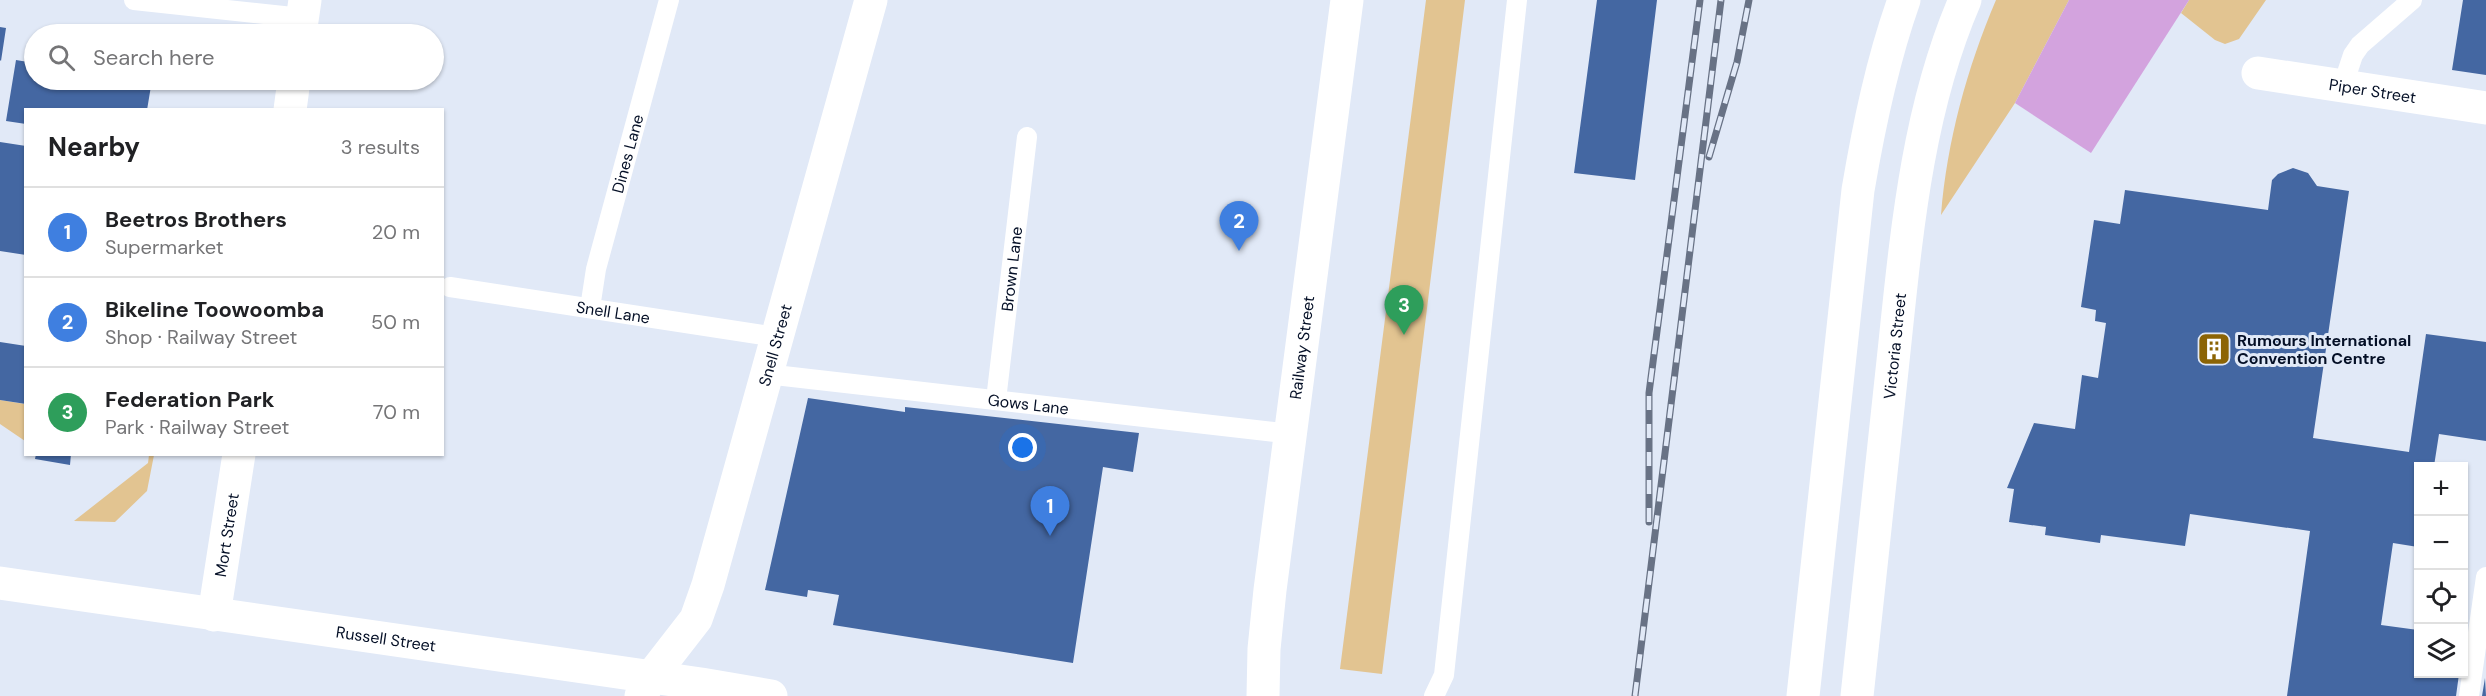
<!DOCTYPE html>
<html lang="en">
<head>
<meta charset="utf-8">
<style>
  :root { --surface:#fff; --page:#f2f2f2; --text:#202124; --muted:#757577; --line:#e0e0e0; --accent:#1a73e8 }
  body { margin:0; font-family:"DM Sans",sans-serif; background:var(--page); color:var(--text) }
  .controls { position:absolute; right:18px; bottom:18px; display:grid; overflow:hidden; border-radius:0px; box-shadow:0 2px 4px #0004 }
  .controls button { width:54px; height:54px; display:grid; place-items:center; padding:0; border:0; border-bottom:2px solid var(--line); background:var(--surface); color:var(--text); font:30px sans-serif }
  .you { position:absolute; left:1023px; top:448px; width:21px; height:21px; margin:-15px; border:4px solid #fff; border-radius:50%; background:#1a73e8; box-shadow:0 0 0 9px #1a73e833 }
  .badge { display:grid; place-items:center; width:39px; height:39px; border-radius:50%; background:var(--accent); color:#fff; font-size:20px; font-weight:700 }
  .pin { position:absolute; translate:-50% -50px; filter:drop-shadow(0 2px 3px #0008) }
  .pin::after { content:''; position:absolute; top:32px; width:21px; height:18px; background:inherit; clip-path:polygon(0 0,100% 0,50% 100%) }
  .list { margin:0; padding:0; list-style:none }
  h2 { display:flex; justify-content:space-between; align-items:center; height:78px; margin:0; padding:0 24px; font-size:26px }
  h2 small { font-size:20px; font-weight:400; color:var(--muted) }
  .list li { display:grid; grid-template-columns:39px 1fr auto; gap:18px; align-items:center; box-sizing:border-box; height:90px; padding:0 24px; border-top:2px solid var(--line) }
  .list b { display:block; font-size:22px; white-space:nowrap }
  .list p { margin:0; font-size:20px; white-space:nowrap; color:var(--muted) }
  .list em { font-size:20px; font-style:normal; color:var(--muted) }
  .icon { flex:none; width:33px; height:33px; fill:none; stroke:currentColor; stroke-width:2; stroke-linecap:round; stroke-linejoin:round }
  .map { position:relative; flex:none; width:2486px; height:696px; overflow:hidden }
  .search { position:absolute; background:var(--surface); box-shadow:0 2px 4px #0004; left:24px; top:24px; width:420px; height:66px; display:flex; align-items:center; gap:15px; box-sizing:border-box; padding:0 21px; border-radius:33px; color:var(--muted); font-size:22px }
  .panel { position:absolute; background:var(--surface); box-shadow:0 2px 4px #0004; left:24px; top:108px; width:420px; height:348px; border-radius:0px }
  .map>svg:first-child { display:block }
  .green { fill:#e2c491 }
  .water { fill:#d3a3de }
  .building { fill:#4467a2 }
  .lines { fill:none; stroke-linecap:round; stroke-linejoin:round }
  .service { stroke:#fff; stroke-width:20 }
  .minor { stroke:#fff; stroke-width:33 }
  .tertiary { stroke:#fff; stroke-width:33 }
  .secondary { stroke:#fff; stroke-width:33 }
  .rail-casing { stroke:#687285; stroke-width:7 }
  .rail { stroke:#e1e9f7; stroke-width:4.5; stroke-dasharray:14; stroke-linecap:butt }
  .labels { text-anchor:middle; stroke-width:6; stroke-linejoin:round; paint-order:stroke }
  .street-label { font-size:16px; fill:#040f26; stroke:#e1e9f7 }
  .poi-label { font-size:16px; font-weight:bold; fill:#040f26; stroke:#e1e9f7; text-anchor:start }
</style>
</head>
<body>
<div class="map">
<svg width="2486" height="696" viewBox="0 0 2486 696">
  <rect width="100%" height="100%" fill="#e1e9f7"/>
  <path class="green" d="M 1426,0 L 1465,0 L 1382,674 L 1340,669 Z
    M 1996,0 L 2069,0 L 2015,103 L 1941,215 C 1947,141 1967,68 1996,0 Z
    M 2189,0 L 2266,0 L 2239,39 L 2225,44 L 2215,40 L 2181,13 Z
    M 0,400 L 25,404 L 25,441 L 0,424 Z
    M 149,455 L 154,455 L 147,491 L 115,522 L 74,521 L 148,463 Z"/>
  <path class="water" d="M 2069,0 L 2189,0 L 2091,153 L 2015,103 Z"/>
  <path class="building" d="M 1597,0 L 1657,0 L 1635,180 L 1574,173 Z
    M 2463,0 L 2486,0 L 2486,75 L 2452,70 Z
    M 0,27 L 6,28 L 1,61 L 0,60 Z
    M 16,60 L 34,63 L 34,80 L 152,80 L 147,110 L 26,110 L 26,124 L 6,121 Z
    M 0,142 L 26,146 L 26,255 L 0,251 Z
    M 2293,168 L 2308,173 L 2317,186 L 2349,191 L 2313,438 L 2409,452 L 2426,334 L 2486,342 L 2486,441 L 2439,434 L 2434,466 L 2418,466 L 2418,547 L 2393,543 L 2381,625 L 2418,630 L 2418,674 L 2459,674 L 2456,696 L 2287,696 L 2310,531 L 2190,514 L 2185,546 L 2101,535 L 2100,543 L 2045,535 L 2046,527 L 2009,522 L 2014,489 L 2007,488 L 2034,423 L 2075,429 L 2082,375 L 2098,378 L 2106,323 L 2095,321 L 2096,310 L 2081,307 L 2094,220 L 2120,224 L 2125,190 L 2268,210 L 2272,180 L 2278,174 Z
    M 0,342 L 26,346 L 26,404 L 0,400 Z
    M 808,398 L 905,412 L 905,407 L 1139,433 L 1133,472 L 1103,467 L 1073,663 L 833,625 L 839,595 L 808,590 L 807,597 L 765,590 Z
    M 36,454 L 71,454 L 70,465 L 35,459 Z
    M 2485,678 L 2486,696 L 2482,696 Z"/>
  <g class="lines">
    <g class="service">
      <path d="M 134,0 L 302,18"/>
      <path d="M 2343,85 L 2353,55 L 2360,45 L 2412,0"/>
      <path id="s1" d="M 450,287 L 776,337"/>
      <path id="s2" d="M 590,308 L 596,269 L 669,0"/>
      <path id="s3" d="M 766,374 L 1292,434"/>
      <path id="s4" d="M 996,400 L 1027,137"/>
      <path d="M 1434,696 L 1444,675 L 1517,0"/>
      <path d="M 2469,696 L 2486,577"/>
    </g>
    <g class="minor">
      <path id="s5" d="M 2258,73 L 2486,108"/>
      <path id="s6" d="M 641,696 L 651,677 L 696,619 L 708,585 L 871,0"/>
      <path id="s7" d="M 1263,696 L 1264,649 L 1270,590 L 1347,0"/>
    </g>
    <g class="tertiary">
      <path d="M 300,34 L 305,0"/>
      <path d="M 290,110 L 294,80"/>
      <path id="s8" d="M 214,615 L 239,454"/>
    </g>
    <g class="secondary">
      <path id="s9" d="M 0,583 L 701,684 L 771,696"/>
      <path d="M 1803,696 L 1858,190 C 1869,125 1882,62 1904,0"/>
      <path id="s10" d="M 1857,696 C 1869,584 1881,472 1893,361 C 1906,239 1916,113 1965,0"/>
    </g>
    <g class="rail-casing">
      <path id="rail" d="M 1709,157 L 1737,62 L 1749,0
        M 1649,522 L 1649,393 L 1700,0
        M 1635,696 L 1721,0"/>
    </g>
    <use href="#rail" class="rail"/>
  </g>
  <defs>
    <g id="building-square" transform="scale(1.725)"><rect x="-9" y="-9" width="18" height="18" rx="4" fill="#8c6405" stroke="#e1e9f7"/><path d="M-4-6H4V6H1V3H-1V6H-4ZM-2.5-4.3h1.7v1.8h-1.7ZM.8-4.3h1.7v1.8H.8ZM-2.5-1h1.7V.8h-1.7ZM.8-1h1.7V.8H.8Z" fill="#fff"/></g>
  </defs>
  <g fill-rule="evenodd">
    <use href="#building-square" x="2214" y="349"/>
  </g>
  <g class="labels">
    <g class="street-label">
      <text dy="6" stroke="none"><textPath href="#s5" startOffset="116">Piper Street</textPath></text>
      <text dy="6" stroke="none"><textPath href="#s2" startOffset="159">Dines Lane</textPath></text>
      <text dy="6" stroke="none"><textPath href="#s4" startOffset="132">Brown Lane</textPath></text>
      <text dy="6" stroke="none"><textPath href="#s1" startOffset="165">Snell Lane</textPath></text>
      <text dy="6" stroke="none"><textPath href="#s6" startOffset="380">Snell Street</textPath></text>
      <text dy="6" stroke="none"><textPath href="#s10" startOffset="352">Victoria Street</textPath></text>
      <text dy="6" stroke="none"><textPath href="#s7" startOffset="351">Railway Street</textPath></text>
      <text dy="6" stroke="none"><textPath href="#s3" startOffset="264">Gows Lane</textPath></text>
      <text dy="6" stroke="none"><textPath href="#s8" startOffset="81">Mort Street</textPath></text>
      <text dy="6" stroke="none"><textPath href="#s9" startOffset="390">Russell Street</textPath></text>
    </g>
    <g class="poi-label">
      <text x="2237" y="346">Rumours International<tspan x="2237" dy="18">Convention Centre</tspan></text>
    </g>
  </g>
</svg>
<div class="controls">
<button>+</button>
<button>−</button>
<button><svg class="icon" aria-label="locate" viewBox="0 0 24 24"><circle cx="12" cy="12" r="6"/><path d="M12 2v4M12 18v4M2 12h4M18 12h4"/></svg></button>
<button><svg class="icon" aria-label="layers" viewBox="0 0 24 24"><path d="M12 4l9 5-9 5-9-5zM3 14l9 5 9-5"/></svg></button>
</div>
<div class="you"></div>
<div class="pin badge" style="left:1050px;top:536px;background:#3f7fe0">1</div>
<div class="pin badge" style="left:1239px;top:251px;background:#3f7fe0">2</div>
<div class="pin badge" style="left:1404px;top:335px;background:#2e9e5b">3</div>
<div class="search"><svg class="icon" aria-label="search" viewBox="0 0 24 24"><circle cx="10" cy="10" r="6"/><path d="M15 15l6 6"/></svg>Search here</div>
<section class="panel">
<h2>Nearby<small>3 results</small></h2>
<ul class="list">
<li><span class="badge" style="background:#3f7fe0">1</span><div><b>Beetros Brothers</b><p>Supermarket</p></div><em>20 m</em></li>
<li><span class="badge" style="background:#3f7fe0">2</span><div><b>Bikeline Toowoomba</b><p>Shop · Railway Street</p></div><em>50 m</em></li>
<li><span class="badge" style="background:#2e9e5b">3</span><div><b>Federation Park</b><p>Park · Railway Street</p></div><em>70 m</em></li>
</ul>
</section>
</div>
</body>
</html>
